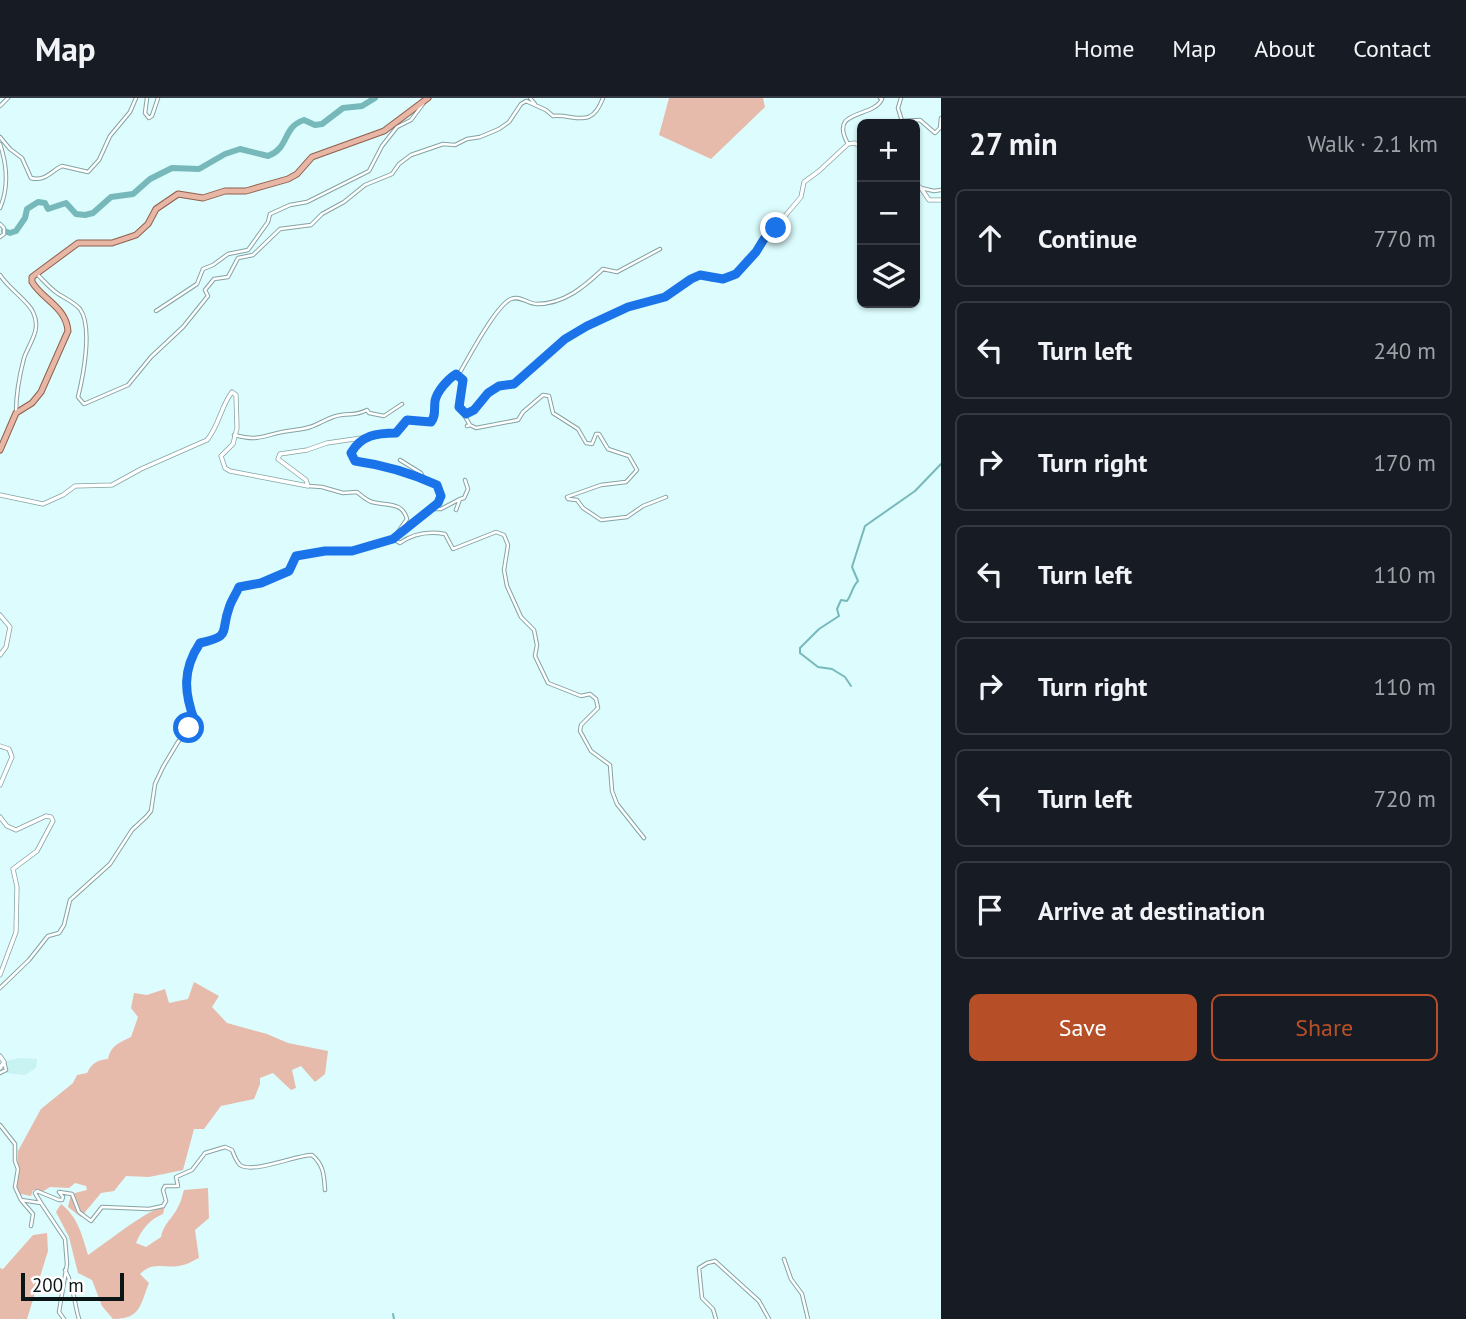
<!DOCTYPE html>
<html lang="en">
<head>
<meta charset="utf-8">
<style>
  :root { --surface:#171b24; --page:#20242c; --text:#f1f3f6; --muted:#9ea1a6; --line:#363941; --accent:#b64f27 }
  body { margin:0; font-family:"PT Sans",sans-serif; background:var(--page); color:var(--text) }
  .controls { position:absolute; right:21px; top:21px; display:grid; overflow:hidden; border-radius:10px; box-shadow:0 2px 5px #0004 }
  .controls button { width:63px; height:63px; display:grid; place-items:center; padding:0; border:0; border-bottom:2px solid var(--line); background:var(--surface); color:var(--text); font:35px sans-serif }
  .scale { position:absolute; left:21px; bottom:18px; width:103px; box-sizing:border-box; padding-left:7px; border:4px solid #0a1616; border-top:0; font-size:19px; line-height:24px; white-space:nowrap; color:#0a1616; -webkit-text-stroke:5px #fff; paint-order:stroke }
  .stop { position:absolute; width:21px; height:21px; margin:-16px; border:5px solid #1a73e8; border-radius:50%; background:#fff }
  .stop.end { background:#1a73e8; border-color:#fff; box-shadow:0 2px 7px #0008 }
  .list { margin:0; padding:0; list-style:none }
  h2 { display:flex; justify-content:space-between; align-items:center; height:91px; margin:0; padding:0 28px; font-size:30px }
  h2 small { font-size:23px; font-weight:400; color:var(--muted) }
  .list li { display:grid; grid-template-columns:46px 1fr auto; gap:21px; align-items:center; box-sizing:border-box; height:98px; margin:0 14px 14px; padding:0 14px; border:2px solid var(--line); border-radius:10px }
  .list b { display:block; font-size:26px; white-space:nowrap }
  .list em { font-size:23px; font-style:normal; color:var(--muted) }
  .actions { display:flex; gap:14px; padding:21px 28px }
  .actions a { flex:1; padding:16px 0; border:2px solid var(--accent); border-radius:10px; text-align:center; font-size:24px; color:var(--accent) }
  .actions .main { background:var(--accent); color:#fff }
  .icon { flex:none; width:38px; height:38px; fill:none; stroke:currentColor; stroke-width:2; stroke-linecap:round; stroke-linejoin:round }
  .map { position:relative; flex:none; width:941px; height:1221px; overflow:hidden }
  header { display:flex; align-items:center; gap:42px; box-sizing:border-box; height:98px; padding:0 35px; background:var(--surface); border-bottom:2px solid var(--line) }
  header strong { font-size:33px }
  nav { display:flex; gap:38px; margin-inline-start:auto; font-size:24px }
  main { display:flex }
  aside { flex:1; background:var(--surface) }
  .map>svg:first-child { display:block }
  .built { fill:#c9f2f3 }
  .green { fill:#e7bbab }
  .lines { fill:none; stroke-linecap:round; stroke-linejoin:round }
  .stream { stroke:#77b9bb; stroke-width:2 }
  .river { stroke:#77b9bb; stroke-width:6 }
  .minor-casing { stroke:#85a3a4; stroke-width:4.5 }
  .tertiary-casing { stroke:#85a3a4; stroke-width:5 }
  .secondary-casing { stroke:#85a3a4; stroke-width:5 }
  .primary-casing { stroke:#905f4c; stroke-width:7 }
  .minor { stroke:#fff; stroke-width:2.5 }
  .tertiary { stroke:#fff; stroke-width:3.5 }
  .secondary { stroke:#fff; stroke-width:3.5 }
  .primary { stroke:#e8b6a5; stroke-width:5 }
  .route { stroke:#1a73e8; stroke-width:9 }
</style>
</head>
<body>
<header>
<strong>Map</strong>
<nav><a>Home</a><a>Map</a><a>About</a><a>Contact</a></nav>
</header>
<main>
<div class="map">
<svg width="941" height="1221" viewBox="0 0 941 1221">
  <rect width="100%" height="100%" fill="#dcfcfd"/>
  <path class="built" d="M 20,960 L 37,961 L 36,970 L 25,977 L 6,975 L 6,963 Z"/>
  <path class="green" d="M 669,0 L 763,0 L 765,9 L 711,61 L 659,37 Z
    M 194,884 L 219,898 L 212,909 L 227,925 L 267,936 L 288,945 L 328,953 L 325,976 L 315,984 L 301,968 L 292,972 L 296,990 L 291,992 L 273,975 L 260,980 L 260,986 L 254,1001 L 221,1008 L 204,1031 L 194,1031 L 183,1072 L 149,1079 L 126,1078 L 114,1093 L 101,1095 L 81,1119 L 68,1109 L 71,1096 L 87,1092 L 86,1088 L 75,1085 L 69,1090 L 50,1089 L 42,1094 L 33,1092 L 31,1098 L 16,1095 L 18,1053 L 41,1011 L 73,985 L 77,977 L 87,975 C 92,965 97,962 108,961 C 111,947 119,945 131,939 L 138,919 L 131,910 L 134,895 L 147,897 L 165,891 L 169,905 L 188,901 Z
    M 208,1090 L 209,1120 L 195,1132 L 199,1160 C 194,1162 189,1166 183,1167 C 167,1172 154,1162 140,1176 L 149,1185 C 140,1207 141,1221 113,1221 L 102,1208 L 92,1182 L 78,1175 L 69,1139 L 56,1114 L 61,1106 C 78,1119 82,1137 88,1157 C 109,1143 143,1114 165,1108 L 163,1116 C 150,1121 141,1132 136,1145 L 146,1149 L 161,1139 C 163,1126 173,1120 178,1109 C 181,1104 182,1098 184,1092 Z
    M 47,1135 L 48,1153 L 27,1221 L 0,1221 L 0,1170 L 3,1171 L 33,1137 Z"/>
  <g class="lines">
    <path class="stream" d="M 851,588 L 845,579 L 832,571 L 818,569 L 800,555 L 800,550 L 819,531 L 839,518 L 837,511 L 841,502 L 847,503 C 852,496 852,489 858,483 L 852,469 L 865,428 L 915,393 L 941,366
      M 393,1216 L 394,1221"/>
    <path class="river" d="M 4,133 L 10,135 L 16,133 L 25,120 L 27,111 L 38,104 L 45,105 L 48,111 L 66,105 L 76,116 L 85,117 L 93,115 L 111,99 L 133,96 L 150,81 L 172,70 L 199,71 L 225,56 L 240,51 L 268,58 C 290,50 282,29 304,22 L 315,27 L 322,26 L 343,10 L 362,8 L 375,0"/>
    <g class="minor-casing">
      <path id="minor" d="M 147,0 L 145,15 L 149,20 L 152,18 L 158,0
        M 530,0 L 535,6
        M 901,0 L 898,10 L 902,23 L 920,22 L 935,35 L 940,30 L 941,20
        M 0,8 L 8,0
        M 0,39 L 10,51 L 22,60 L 31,80 C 45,84 51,73 62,68 L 88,74 L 99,62 L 110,38 L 130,14 L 136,0
        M 0,46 C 7,67 9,89 0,110
        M 848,46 C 828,10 873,21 882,1 L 880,0
        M 921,90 L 934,93 L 941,92
        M 0,126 L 4,130 L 4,136 L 0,139
        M 37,176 C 44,183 50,190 57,195 C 64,200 74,204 80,211 C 93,229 83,279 78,299 L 84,306 L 128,287 L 151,259 L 183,229 L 208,198 L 205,192 L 214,181 L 228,179 L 238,160 L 253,157 L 280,131 L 311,127 L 322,116 L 344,104 L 365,87 L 392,76 L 399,66 L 411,57 L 443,46 L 455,47 L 467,41 L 480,39 L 499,31 L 509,24 L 521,6 L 526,3 L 546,12 L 553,18 C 576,16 591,32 603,0
        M 0,177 C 8,190 29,204 33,214 C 42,232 29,245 24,260 C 19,279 16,296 16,315
        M 156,213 L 197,186 L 203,171 L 213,167 L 228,156 L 248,152 L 268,124 L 270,116 L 290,107 L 307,104 L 369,73 L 382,48 L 397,29 L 411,22 L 423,6
        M 459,276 C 468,261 496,207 511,201 C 520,197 528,206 537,206 C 564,206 584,189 603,171 L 617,174 L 660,151
        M 463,315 L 470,327 L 467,328
        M 470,327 L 476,330 L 518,322 L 523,314 L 543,297 L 549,298 L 553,315 L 578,331 L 586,345 L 592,346 L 596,336 L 599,336 L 608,351 L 629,358 L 637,372 L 626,384 L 601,387 L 567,399 L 568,401 L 577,402 L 583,410 L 601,422 L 627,419 L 643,408 L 666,399
        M 234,337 C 258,343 259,339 282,334 C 291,332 301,332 310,329 C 320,326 330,318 341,317 C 352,315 355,318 367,312 L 369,315 L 384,318 L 402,306
        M 400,362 L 421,375 L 424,381
        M 308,388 L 322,389 L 343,395 L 357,394 C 362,398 366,402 372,404 C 386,408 402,403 407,421 L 393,441 L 400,445 C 414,435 429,433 445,436 L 453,451 L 496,434 L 504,437 L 508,447 L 504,472 L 507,488 L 521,519 L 534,532 L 537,547 L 535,558 L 548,585 L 581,598 L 590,596 L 596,601 L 598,610 L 581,627 L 580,633 L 591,653 L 610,667 L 612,693 L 617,706 L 644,740
        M 460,401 L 464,400 L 468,391 L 465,382
        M 432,411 L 441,411 L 460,401 L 456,412
        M 0,890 L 29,862 L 48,838 L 59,835 L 64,827 L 70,802 L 110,766 L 132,732 L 146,719 L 151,713 L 155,686 L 163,669 L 178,644 L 195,624 C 184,595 182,571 200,545 C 232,538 220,534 229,510 C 231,503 236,496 239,489 L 261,485 L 289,473 L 296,458 L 325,453 L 352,453 L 388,443 L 398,438 L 438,405 L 441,398 L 437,387 C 411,375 384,366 355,364 L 351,355 L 356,347 L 363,341
        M 0,975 L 6,972 L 4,964
        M 0,1027 L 15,1046 L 15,1063 L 18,1071 L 15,1089 L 21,1102 L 33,1116 L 31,1128
        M 21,1102 L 41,1105 L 65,1141 L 67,1166 L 59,1214 L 64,1221
        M 41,1105 L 35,1095 L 37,1093 L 59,1102 L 62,1102 L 63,1099 L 59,1094 L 72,1096 L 79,1114 L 91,1123 L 102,1109 L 149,1111 L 163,1108 L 166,1103 L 163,1092 L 165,1088 L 178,1088 L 176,1079 L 192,1072 L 205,1055 L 225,1049 L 232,1052 C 234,1057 236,1063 240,1067 C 253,1076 296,1057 312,1057 C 324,1067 324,1078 325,1092
        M 784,1161 L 791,1181 L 802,1196 L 808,1221
        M 65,1172 C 74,1187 74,1205 79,1221
        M 716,1221 L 713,1211 L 702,1200 L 699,1170 L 707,1165 L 715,1163 L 759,1203 L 769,1221"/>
    </g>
    <g class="tertiary-casing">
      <path id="tertiary" d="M 915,86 L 921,90 L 929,102 L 941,102
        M 0,397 L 43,406 L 63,397 L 75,388 L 112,387 L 141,371 L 207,342 C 219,328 221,308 232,294 L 236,297 L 237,330 L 233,346 L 221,358 L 225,370 L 230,373 L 308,388 L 306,382 L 278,361 L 280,356 L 307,352 L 327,345 L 396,335 L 410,321 L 431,324 C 436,317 434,311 435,303 C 437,293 448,281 456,276 L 463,283 L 459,309 L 466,316 L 474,312 L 488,295 L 499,288 L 514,286 L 565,241 L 587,227 L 628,209 L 665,199 L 691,181 L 700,177 L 711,181 L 723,181 L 736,176 L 801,99 L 804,84 L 819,73 L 848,46 L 855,45 L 862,50"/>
    </g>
    <g class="secondary-casing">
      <path id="secondary" d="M 0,517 L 10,529 L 6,549 L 0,557
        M 0,648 L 9,651 L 12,659 L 0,687
        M 0,719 L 7,728 L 16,732 L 46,718 L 51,719 L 53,723 L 37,753 L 13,771 L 17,789 L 16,834 L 0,877
        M 0,958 L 4,964 L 0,970"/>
    </g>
    <g class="primary-casing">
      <path id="primary" d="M 0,352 L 16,315 L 32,305 L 41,294 L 68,233 C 66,209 43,202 32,184 L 32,179 L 78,145 L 112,145 L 136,137 L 148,126 L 156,111 L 178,96 L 203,100 L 225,93 L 246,93 L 288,81 L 297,76 L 312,59 L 384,33 L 428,0"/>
    </g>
    <use href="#minor" class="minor"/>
    <use href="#tertiary" class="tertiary"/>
    <use href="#secondary" class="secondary"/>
    <use href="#primary" class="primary"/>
  </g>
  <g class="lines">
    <path class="route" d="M 189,630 L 195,624 C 184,595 182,572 200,545 C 232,538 220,535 229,510 C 231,503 236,496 239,489 L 261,485 L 289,473 L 296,458 L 325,453 L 352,453 L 393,441 L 438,405 L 441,398 L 437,387 C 411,375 384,367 355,363 L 351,355 C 361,337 377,335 396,335 L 407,322 L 431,324 C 436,318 434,311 435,303 C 437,293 448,281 456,276 L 463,282 L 459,309 L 466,316 L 474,312 L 488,295 L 499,288 L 514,286 L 565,241 L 587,228 L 628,209 L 665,199 L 691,181 L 700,177 L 723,181 L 736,176 L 756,154 L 764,141 L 776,130"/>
  </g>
</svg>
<div class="controls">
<button>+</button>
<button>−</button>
<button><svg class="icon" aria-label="layers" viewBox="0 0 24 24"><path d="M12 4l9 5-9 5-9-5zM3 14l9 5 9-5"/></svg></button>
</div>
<div class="scale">200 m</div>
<div class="stop" style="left:189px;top:630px"></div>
<div class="stop end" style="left:776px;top:130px"></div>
</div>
<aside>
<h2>27 min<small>Walk · 2.1 km</small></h2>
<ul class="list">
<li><svg class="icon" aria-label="ahead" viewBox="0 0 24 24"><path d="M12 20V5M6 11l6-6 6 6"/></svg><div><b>Continue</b></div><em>770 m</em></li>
<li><svg class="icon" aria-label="left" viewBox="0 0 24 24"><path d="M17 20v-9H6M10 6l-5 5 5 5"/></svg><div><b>Turn left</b></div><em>240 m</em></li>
<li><svg class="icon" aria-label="right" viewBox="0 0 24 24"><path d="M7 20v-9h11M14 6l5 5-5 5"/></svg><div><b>Turn right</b></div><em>170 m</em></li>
<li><svg class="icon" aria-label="left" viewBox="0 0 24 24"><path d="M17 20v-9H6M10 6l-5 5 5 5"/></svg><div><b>Turn left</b></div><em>110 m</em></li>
<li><svg class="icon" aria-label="right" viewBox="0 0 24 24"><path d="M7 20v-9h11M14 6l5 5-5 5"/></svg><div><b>Turn right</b></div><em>110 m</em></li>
<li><svg class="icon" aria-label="left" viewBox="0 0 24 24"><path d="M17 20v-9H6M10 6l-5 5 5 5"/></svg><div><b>Turn left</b></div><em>720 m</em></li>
<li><svg class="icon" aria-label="arrive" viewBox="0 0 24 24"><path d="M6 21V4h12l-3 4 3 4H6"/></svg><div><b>Arrive at destination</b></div></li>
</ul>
<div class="actions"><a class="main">Save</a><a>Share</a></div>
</aside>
</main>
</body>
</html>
